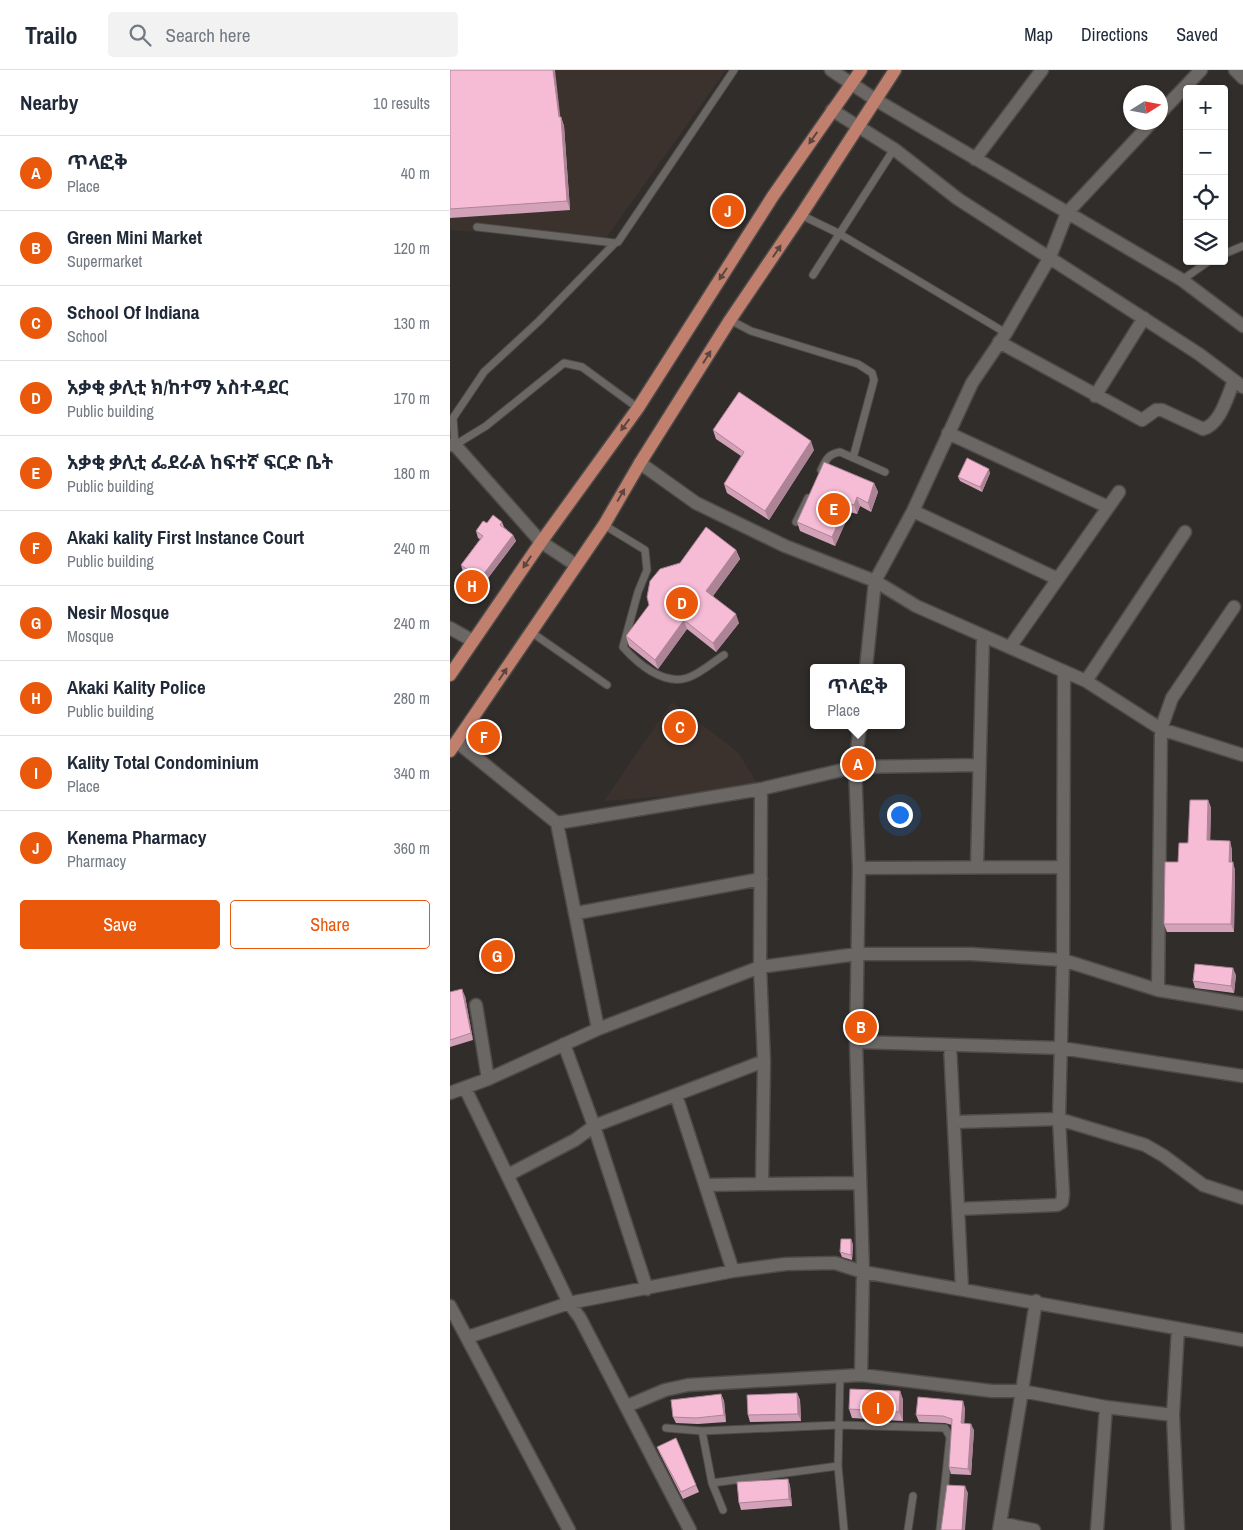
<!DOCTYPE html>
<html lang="en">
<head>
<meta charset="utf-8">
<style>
  :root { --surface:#fff; --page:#f2f2f3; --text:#1f2937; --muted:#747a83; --line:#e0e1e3; --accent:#ea580c }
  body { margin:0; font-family:"Archivo Narrow","Noto Sans Ethiopic",sans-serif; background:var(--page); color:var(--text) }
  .controls { position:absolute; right:15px; top:15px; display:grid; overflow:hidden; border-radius:5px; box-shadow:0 1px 4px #0004 }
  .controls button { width:45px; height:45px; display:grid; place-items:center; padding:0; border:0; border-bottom:1px solid var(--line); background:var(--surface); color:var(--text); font:25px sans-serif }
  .compass { position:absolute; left:673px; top:15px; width:45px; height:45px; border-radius:50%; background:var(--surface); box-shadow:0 1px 4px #0004; rotate:79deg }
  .you { position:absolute; left:449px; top:744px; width:18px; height:18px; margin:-12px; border:4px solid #fff; border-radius:50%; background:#1a73e8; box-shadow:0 0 0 8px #1a73e833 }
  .badge { display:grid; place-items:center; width:32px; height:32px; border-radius:50%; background:var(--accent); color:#fff; font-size:16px; font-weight:700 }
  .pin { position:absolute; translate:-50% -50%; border:2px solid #fff; box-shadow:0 1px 5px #0006 }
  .popup { position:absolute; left:360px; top:594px; width:95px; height:65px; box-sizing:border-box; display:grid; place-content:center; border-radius:5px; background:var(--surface); filter:drop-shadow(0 1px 4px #0005); font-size:16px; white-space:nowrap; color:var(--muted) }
  .popup b { font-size:19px; color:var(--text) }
  .popup::after { content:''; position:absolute; left:50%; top:100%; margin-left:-10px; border:10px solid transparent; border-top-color:var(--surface) }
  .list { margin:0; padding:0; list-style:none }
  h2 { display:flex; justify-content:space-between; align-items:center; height:65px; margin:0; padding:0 20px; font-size:21px }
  h2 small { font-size:16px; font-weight:400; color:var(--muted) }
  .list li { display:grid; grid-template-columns:32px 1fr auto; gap:15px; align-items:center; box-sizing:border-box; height:75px; padding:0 20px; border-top:1px solid var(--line) }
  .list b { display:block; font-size:19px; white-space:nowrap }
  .list p { margin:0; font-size:16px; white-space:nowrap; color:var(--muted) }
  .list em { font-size:16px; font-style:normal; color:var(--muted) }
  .actions { display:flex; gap:10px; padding:15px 20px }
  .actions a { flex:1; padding:11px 0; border:1px solid var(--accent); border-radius:5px; text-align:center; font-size:18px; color:var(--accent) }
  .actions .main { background:var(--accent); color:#fff }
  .icon { flex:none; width:28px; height:28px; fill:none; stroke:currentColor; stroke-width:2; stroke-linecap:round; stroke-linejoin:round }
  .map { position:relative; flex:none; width:793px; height:1460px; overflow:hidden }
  header { display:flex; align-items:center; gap:30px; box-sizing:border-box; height:70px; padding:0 25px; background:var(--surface); border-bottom:1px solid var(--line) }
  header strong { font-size:24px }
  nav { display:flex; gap:28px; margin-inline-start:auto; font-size:18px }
  .search { width:350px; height:45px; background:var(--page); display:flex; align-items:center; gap:12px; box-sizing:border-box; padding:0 18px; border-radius:5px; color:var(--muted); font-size:19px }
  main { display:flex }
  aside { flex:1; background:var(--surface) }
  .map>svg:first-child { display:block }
  .built { fill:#3c322d }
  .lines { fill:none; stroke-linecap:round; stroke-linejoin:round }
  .service-casing { stroke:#4d4a48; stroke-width:9 }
  .minor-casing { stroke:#4d4a48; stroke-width:15 }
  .primary-casing { stroke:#4d4a48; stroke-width:15 }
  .service { stroke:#6b6765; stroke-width:7 }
  .minor { stroke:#6b6765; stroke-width:12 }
  .primary { stroke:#c1806e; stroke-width:12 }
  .wall { fill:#d4a2b8 }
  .shaded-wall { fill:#ac8496 }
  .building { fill:#f6bcd6; stroke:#ac8496 }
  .oneway { fill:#5c463f }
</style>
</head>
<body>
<header>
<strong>Trailo</strong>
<div class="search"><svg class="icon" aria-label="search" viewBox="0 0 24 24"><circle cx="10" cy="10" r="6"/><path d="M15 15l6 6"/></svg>Search here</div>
<nav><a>Map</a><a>Directions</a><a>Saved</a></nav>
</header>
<main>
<aside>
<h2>Nearby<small>10 results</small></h2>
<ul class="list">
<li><span class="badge">A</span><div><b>ጥላፎቅ</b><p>Place</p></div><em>40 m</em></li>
<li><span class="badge">B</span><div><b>Green Mini Market</b><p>Supermarket</p></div><em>120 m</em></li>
<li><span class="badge">C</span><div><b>School Of Indiana</b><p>School</p></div><em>130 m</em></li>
<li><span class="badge">D</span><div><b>አቃቂ ቃሊቲ ክ/ከተማ አስተዳደር</b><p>Public building</p></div><em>170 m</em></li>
<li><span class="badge">E</span><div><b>አቃቂ ቃሊቲ ፌደራል ከፍተኛ ፍርድ ቤት</b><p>Public building</p></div><em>180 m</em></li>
<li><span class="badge">F</span><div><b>Akaki kality First Instance Court</b><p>Public building</p></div><em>240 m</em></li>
<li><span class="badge">G</span><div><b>Nesir Mosque</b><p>Mosque</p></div><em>240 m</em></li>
<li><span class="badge">H</span><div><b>Akaki Kality Police</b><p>Public building</p></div><em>280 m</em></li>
<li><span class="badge">I</span><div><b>Kality Total Condominium</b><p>Place</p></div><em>340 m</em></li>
<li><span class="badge">J</span><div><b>Kenema Pharmacy</b><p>Pharmacy</p></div><em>360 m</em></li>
</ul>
<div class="actions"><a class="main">Save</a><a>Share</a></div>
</aside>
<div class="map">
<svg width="793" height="1460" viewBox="0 0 793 1460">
  <rect width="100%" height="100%" fill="#302d2b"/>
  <path class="built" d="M 0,0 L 276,0 L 154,171 L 0,160 Z
    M 222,632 L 288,682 L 311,719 L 154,731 Z"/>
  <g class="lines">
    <g class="service-casing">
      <path id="service" d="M 351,145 L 388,163 L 556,263
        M 27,157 L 165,173 L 168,172 L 284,0
        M 165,173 L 89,251 L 34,302 L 3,348 L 5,375 L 36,356 L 114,293 L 132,297 L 188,338
        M 774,184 L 793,176
        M 363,205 L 444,79
        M 732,210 L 759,191
        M 280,250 L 301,261 L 408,294 L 422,303 L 424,310 L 403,388
        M 371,400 C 376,390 378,384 390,382 L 435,402
        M 346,452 L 358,428
        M 154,455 L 195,480 L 197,500 L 188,522 L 173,577 C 188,594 213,615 237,608 C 250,604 263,592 274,585
        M 81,562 L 157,615
        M 390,1306 L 388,1396 L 394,1460
        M 216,1358 L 252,1361 L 389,1355 L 495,1358 L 500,1367 L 490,1460
        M 252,1361 L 262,1413 L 273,1440
        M 262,1413 L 388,1396
        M 458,1460 L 463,1426"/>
    </g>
    <g class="minor-casing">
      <path id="minor" d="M 381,0 L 426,30 L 732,210 L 793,256
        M 785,0 L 793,8
        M 382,40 L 444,79 L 508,129 L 749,284 L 793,317
        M 710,43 L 751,0
        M 525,89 L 592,0
        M 549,272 L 692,350 L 706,340 L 712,340 L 753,359 C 771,354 777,326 784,311
        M 645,326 L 694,248
        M 498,363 L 658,437
        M 0,375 L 5,375 L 91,472 L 126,495
        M 190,393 L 246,433 L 335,476 L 425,511 L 463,441 L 522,313 L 556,263 L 600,187 L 617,143 L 702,52
        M 463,441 L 608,509
        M 0,558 L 23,571
        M 560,577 L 669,422
        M 416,598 L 425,511 L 466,536 L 636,611 L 711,659 L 793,685
        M 614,602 L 613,890 L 609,1049 L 695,1075 L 714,1086 L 753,1115 L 793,1128
        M 636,611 L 735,462
        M 410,655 L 405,697 L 529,695
        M 7,672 L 107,753 L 311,719 L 405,697 L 409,798 L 406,972 L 413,1202 L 411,1305 L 238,1315 L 215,1320 L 177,1336
        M 311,719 L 310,897 L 314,991 L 312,1114 L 409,1113
        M 107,753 L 148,959
        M 527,796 L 533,566
        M 409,798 L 613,797
        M 127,843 L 311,809
        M 708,920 L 711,659 L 722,628 L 784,537
        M 26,935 L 38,1009
        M 406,972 L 611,978 L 793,1006
        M 114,974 L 144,1056 L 197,1219
        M 500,975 L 512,1219
        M 15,1018 L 119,1233 L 130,1248 L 240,1460
        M 0,1023 L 38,1009 L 148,959 L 310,897 L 407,884 L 521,884 L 613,890 L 708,920 L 793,934
        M 226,1025 L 283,1201
        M 504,1052 L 609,1049 L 613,1124 L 612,1132 L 607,1135 L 508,1139
        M 58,1105 L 125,1070 L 144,1056 L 314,991
        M 257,1115 L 312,1114
        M 586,1231 L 572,1321 L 656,1337 L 723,1345
        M 0,1236 L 119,1460
        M 18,1267 L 119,1233 L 283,1201 L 336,1194 L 385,1193 L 413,1202 L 793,1270
        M 411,1305 L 542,1321 L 572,1321 L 549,1460
        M 550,1453 L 584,1460
        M 647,1460 L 656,1337
        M 728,1460 L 723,1345 L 728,1259"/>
    </g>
    <g class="primary-casing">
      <path id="primary" d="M 0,605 L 91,472 L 188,338 L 323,126 L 411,0
        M 0,681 L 154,455 L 190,393 L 280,250 L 351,145 L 445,0"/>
    </g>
    <use href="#service" class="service"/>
    <use href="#minor" class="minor"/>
    <use href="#primary" class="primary"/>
  </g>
  <path class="wall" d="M 0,0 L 111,47 L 114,56 L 120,140 L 0,148 Z
    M 263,360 L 364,380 L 319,450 L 277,423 L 274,414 L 291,386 L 266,369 Z
    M 540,403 L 532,422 L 510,411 L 508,407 Z
    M 424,413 L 428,422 L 421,442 L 410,436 L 407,444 L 400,442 L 385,476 L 350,461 L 347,452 Z
    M 52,452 L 54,457 L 63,465 L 66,471 L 32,516 L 13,502 L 11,495 L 30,469 L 28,468 L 26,461 L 37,453 Z
    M 286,480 L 290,489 L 263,526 L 289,553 L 266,582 L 237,559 L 208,599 L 179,576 L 176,566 Z
    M 758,730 L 761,738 L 760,770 L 782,779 L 782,792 L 785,800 L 784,862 L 717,862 L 714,854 L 728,792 Z
    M 786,905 L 784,923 L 745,918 L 743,911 Z
    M 0,922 L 15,926 L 23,970 L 0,977 Z
    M 403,1174 L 402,1190 L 392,1187 L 390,1182 Z
    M 450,1321 L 453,1330 L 453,1351 L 402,1348 L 399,1339 Z
    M 347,1323 L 350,1330 L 351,1351 L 300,1352 L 298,1345 Z
    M 271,1324 L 274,1331 L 276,1352 L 248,1354 L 226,1353 L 223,1347 Z
    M 515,1338 L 514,1353 L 524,1360 L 521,1405 L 501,1404 L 499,1397 L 502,1355 L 495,1353 L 469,1352 L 466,1345 Z
    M 207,1377 L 246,1415 L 249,1422 L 233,1429 L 210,1384 Z
    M 338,1409 L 340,1416 L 342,1436 L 291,1440 L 289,1433 Z"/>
  <path class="shaded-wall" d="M 103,0 L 105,0 L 111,53 L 111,47 L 114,56 L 120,140 L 117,131 Z
    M 361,371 L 364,380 L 319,450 L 315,441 Z
    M 539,399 L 540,403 L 532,422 L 530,417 Z
    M 424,413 L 428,422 L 421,442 L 418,433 Z
    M 407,427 L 410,436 L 407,444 L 404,435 Z
    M 397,433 L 400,442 L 385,476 L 382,467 Z
    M 63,465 L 66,471 L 32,516 L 30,509 Z
    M 286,480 L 290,489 L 260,530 L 256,521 Z
    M 286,544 L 289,553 L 266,582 L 263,573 Z
    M 234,550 L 237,559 L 208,599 L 205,590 Z
    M 758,730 L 761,738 L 760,778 L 757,770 Z
    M 780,771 L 782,779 L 781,800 L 779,792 Z
    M 783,792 L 785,800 L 784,862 L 781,854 Z
    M 783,898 L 786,905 L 784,923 L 781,916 Z
    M 12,919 L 15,926 L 23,970 L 21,963 Z
    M 401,1169 L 403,1174 L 402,1190 L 401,1185 Z
    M 450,1321 L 453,1330 L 453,1351 L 449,1342 Z
    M 347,1323 L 350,1330 L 351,1351 L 348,1344 Z
    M 271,1324 L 274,1331 L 276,1352 L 274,1345 Z
    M 513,1331 L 515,1338 L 514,1360 L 511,1353 Z
    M 521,1354 L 524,1360 L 521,1405 L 518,1399 Z
    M 338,1409 L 340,1416 L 342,1436 L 339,1429 Z
    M 515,1416 L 518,1423 L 515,1460 L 512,1460 Z"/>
  <path class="building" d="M 0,0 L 103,0 L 109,47 L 111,47 L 117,131 L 0,139 Z
    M 289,322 L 361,371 L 315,441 L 274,414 L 294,382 L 263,360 Z
    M 517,388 L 539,399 L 530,417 L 508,407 Z
    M 374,392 L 424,413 L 418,433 L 407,427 L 404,435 L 397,433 L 382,467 L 347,452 Z
    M 43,445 L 52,452 L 50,455 L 63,465 L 30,509 L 11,495 L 33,466 L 26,461 L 33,451 L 37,453 Z
    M 256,457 L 286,480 L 256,521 L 286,544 L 263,573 L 234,550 L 205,590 L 176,566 L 199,535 L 197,527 L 200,511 L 210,499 L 230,493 Z
    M 740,730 L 758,730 L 757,770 L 780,771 L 779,792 L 783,792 L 781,854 L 714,854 L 715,792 L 728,792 L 729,773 L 738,773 Z
    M 745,894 L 783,898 L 781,916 L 743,911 Z
    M 12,919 L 21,963 L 0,970 L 0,922 Z
    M 391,1169 L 401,1169 L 401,1185 L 390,1182 Z
    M 400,1319 L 450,1321 L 449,1342 L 399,1339 Z
    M 347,1323 L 348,1344 L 298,1345 L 297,1325 Z
    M 271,1324 L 274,1345 L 246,1348 L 223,1347 L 221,1330 Z
    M 468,1327 L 513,1331 L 511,1353 L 521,1354 L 518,1399 L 499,1397 L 502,1349 L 493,1346 L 466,1345 Z
    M 226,1368 L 246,1415 L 231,1422 L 207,1377 Z
    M 338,1409 L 339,1429 L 289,1433 L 287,1412 Z
    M 497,1415 L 515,1416 L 512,1460 L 491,1460 Z"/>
  <defs><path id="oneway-solid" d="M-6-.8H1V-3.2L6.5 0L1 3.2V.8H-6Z" transform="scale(1.25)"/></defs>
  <g class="oneway">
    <use href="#oneway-solid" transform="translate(363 68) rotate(125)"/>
    <use href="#oneway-solid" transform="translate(327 181) rotate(-56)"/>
    <use href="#oneway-solid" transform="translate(273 204) rotate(123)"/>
    <use href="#oneway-solid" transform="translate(257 287) rotate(-58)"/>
    <use href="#oneway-solid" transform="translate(175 355) rotate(126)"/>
    <use href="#oneway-solid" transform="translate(171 425) rotate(-60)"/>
    <use href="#oneway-solid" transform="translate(77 492) rotate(124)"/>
    <use href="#oneway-solid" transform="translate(53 604) rotate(-56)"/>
  </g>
</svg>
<div class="controls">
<button>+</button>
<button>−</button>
<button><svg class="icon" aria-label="locate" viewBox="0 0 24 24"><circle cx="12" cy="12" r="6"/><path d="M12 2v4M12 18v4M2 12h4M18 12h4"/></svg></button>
<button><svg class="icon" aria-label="layers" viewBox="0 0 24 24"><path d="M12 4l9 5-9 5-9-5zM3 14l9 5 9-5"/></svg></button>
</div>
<svg class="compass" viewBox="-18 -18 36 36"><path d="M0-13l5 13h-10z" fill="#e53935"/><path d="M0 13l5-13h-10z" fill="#747a83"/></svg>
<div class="you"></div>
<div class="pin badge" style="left:408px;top:694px">A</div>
<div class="popup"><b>ጥላፎቅ</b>Place</div>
<div class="pin badge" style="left:411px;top:957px">B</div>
<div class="pin badge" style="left:230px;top:657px">C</div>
<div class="pin badge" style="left:232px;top:533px">D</div>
<div class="pin badge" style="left:384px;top:439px">E</div>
<div class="pin badge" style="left:34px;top:667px">F</div>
<div class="pin badge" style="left:47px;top:886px">G</div>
<div class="pin badge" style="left:22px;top:516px">H</div>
<div class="pin badge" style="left:428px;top:1338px">I</div>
<div class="pin badge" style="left:278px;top:141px">J</div>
</div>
</main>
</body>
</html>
